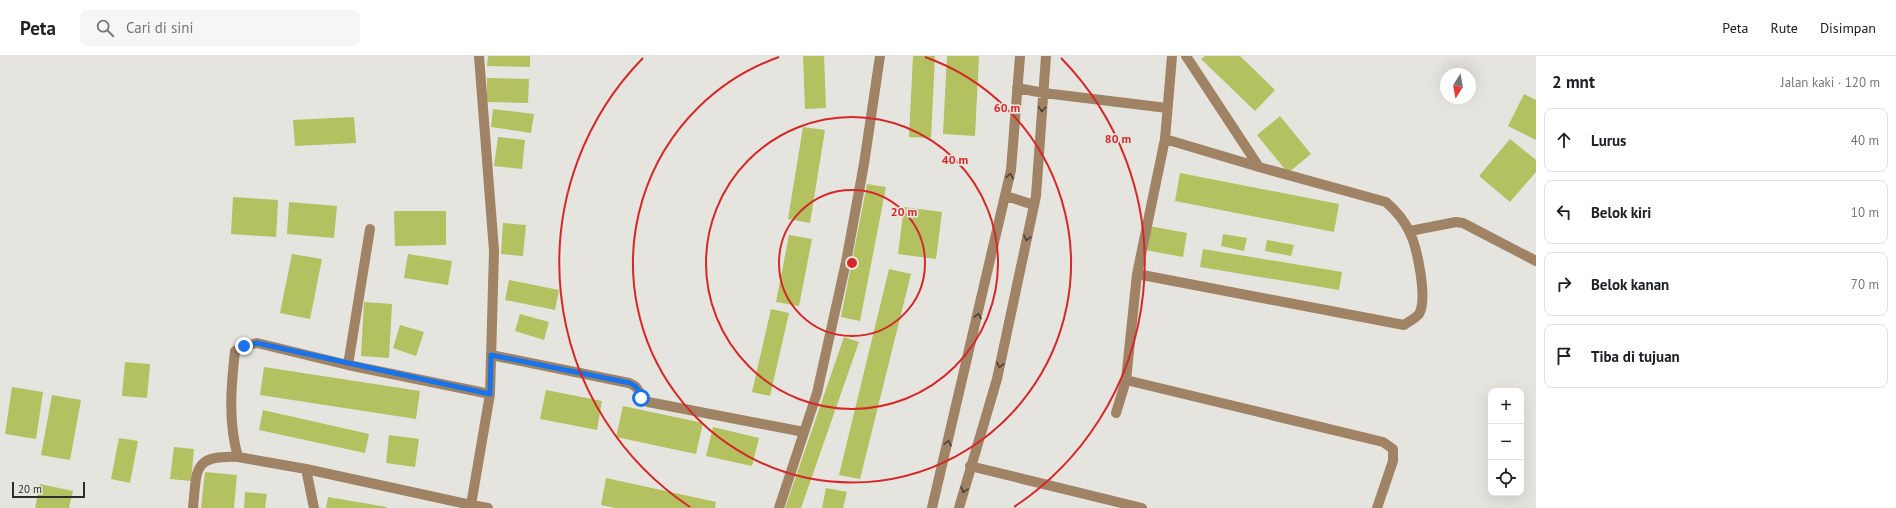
<!DOCTYPE html>
<html lang="id">
<head>
<meta charset="utf-8">
<style>
  :root { --surface:#fff; --page:#f6f6f6; --text:#202124; --muted:#757577; --line:#e0e0e0 }
  body { margin:0; font-family:"PT Sans",sans-serif; background:var(--page); color:var(--text) }
  .controls { position:absolute; right:12px; bottom:12px; display:grid; overflow:hidden; border-radius:8px; box-shadow:0 4px 16px #0002 }
  .controls button { width:36px; height:36px; display:grid; place-items:center; padding:0; border:0; border-bottom:1px solid var(--line); background:var(--surface); color:var(--text); font:20px sans-serif }
  .compass { position:absolute; left:1440px; top:12px; width:36px; height:36px; border-radius:50%; background:var(--surface); box-shadow:0 4px 16px #0002; rotate:191deg }
  .scale { position:absolute; left:12px; bottom:10px; width:73px; box-sizing:border-box; padding-left:4px; border:2px solid #2d2d2b; border-top:0; font-size:11px; line-height:14px; white-space:nowrap; color:#2d2d2b; -webkit-text-stroke:3px #e5e4df; paint-order:stroke }
  .stop { position:absolute; width:12px; height:12px; margin:-9px; border:3px solid #1a73e8; border-radius:50%; background:#fff }
  .stop.end { background:#1a73e8; border-color:#fff; box-shadow:0 1px 4px #0008 }
  .list { margin:0; padding:0; list-style:none }
  h2 { display:flex; justify-content:space-between; align-items:center; height:52px; margin:0; padding:0 16px; font-size:17px }
  h2 small { font-size:13px; font-weight:400; color:var(--muted) }
  .list li { display:grid; grid-template-columns:26px 1fr auto; gap:12px; align-items:center; box-sizing:border-box; height:64px; margin:0 8px 8px; padding:0 8px; border:1px solid var(--line); border-radius:8px }
  .list b { display:block; font-size:15px; white-space:nowrap }
  .list em { font-size:13px; font-style:normal; color:var(--muted) }
  .icon { flex:none; width:22px; height:22px; fill:none; stroke:currentColor; stroke-width:2; stroke-linecap:round; stroke-linejoin:round }
  .map { position:relative; flex:none; width:1536px; height:452px; overflow:hidden }
  header { display:flex; align-items:center; gap:24px; box-sizing:border-box; height:56px; padding:0 20px; background:var(--surface); border-bottom:1px solid var(--line) }
  header strong { font-size:19px }
  nav { display:flex; gap:22px; margin-inline-start:auto; font-size:14px }
  .search { width:280px; height:36px; background:var(--page); display:flex; align-items:center; gap:10px; box-sizing:border-box; padding:0 14px; border-radius:8px; color:var(--muted); font-size:15px }
  main { display:flex }
  aside { flex:1; background:var(--surface) }
  .map>svg:first-child { display:block }
  .building { fill:#b3c160 }
  .lines { fill:none; stroke-linecap:round; stroke-linejoin:round }
  .minor { stroke:#9f8364; stroke-width:10 }
  .oneway { stroke:#4a4239 }
  .route { stroke:#1a73e8; stroke-width:5 }
  .ring { fill:none; stroke:#d62828; stroke-width:2 }
  .centre { fill:#d62828; stroke:#e5e4df; stroke-width:2 }
  .ring-label { font-size:12px; text-anchor:middle; font-weight:bold; fill:#d62828; stroke:#e5e4df; stroke-width:3.5; stroke-linejoin:round; paint-order:stroke }
</style>
</head>
<body>
<header>
<strong>Peta</strong>
<div class="search"><svg class="icon" aria-label="search" viewBox="0 0 24 24"><circle cx="10" cy="10" r="6"/><path d="M15 15l6 6"/></svg>Cari di sini</div>
<nav><a>Peta</a><a>Rute</a><a>Disimpan</a></nav>
</header>
<main>
<div class="map">
<svg width="1536" height="452" viewBox="0 0 1536 452">
  <rect width="100%" height="100%" fill="#e5e4df"/>
  <path class="building" d="M 488,0 L 530,0 L 530,11 L 487,10 Z
    M 803,0 L 824,0 L 826,52 L 805,53 Z
    M 913,0 L 935,0 L 931,82 L 909,81 Z
    M 947,0 L 979,0 L 975,80 L 943,78 Z
    M 1205,0 L 1240,0 L 1275,34 L 1255,55 L 1201,3 Z
    M 487,22 L 529,23 L 528,47 L 487,46 Z
    M 1524,38 L 1536,44 L 1536,84 L 1508,70 Z
    M 493,53 L 534,58 L 531,77 L 491,71 Z
    M 1280,60 L 1311,98 L 1288,117 L 1257,79 Z
    M 354,61 L 356,87 L 295,90 L 293,64 Z
    M 803,71 L 825,74 L 810,167 L 788,163 Z
    M 498,81 L 525,84 L 522,113 L 494,110 Z
    M 1510,83 L 1536,104 L 1536,116 L 1510,146 L 1479,120 Z
    M 1180,117 L 1339,148 L 1334,176 L 1175,145 Z
    M 867,128 L 886,131 L 860,265 L 841,261 Z
    M 233,141 L 278,144 L 276,181 L 231,178 Z
    M 289,146 L 337,150 L 334,182 L 287,178 Z
    M 904,151 L 942,156 L 936,203 L 898,198 Z
    M 394,155 L 446,155 L 446,189 L 395,190 Z
    M 503,167 L 526,169 L 523,200 L 501,198 Z
    M 1149,170 L 1187,177 L 1183,201 L 1145,194 Z
    M 1223,178 L 1247,182 L 1244,195 L 1221,190 Z
    M 789,179 L 812,183 L 799,250 L 776,246 Z
    M 1267,184 L 1294,189 L 1291,200 L 1265,195 Z
    M 1203,193 L 1342,216 L 1339,234 L 1200,211 Z
    M 292,198 L 322,203 L 310,263 L 280,257 Z
    M 408,198 L 452,205 L 448,229 L 404,222 Z
    M 889,213 L 911,218 L 860,423 L 839,419 Z
    M 509,224 L 559,234 L 555,254 L 505,244 Z
    M 364,246 L 392,248 L 389,302 L 361,300 Z
    M 771,253 L 789,257 L 770,340 L 752,336 Z
    M 520,258 L 549,266 L 544,284 L 515,275 Z
    M 400,269 L 424,276 L 416,300 L 393,292 Z
    M 844,281 L 859,286 L 801,452 L 785,452 Z
    M 125,306 L 150,308 L 147,342 L 122,340 Z
    M 264,311 L 420,335 L 416,363 L 260,339 Z
    M 12,331 L 43,336 L 36,383 L 5,378 Z
    M 546,334 L 602,345 L 597,374 L 540,363 Z
    M 52,339 L 81,344 L 70,404 L 41,399 Z
    M 623,350 L 703,367 L 696,398 L 616,381 Z
    M 263,354 L 369,378 L 365,397 L 259,374 Z
    M 713,371 L 759,382 L 752,410 L 706,400 Z
    M 389,379 L 419,383 L 415,411 L 386,407 Z
    M 119,382 L 138,385 L 130,427 L 111,423 Z
    M 174,391 L 194,393 L 191,425 L 170,423 Z
    M 205,416 L 237,419 L 234,452 L 201,452 Z
    M 606,422 L 716,446 L 715,452 L 615,452 L 601,449 Z
    M 40,428 L 73,435 L 69,452 L 35,452 Z
    M 826,432 L 847,436 L 843,452 L 822,452 Z
    M 245,436 L 267,438 L 265,452 L 244,452 Z
    M 328,441 L 387,451 L 387,452 L 326,452 Z"/>
  <g class="lines">
    <path class="minor" d="M 479,0 L 494,195 L 490,338
      M 1186,0 L 1259,111
      M 1017,32 L 1044,37 L 1167,52
      M 1006,140 L 1034,149
      M 1410,175 L 1456,166 L 1463,167 L 1536,205
      M 1137,218 L 1404,269 C 1408,266 1416,262 1419,258 C 1428,243 1417,190 1409,175 C 1404,164 1395,154 1386,146 L 1259,111 L 1165,83
      M 491,299 L 629,327 C 637,330 639,334 641,342 L 648,346 L 804,376
      M 348,309 L 370,173
      M 1126,324 L 1383,386 L 1393,393 L 1393,405 L 1377,452
      M 1116,357 L 1126,324 L 1137,218 L 1165,83 L 1172,0
      M 970,410 L 1142,452
      M 306,413 L 314,452
      M 471,449 L 490,338 L 348,309 L 257,287 L 244,290 L 235,295 C 231,331 228,366 238,401 L 306,413 L 471,449 L 488,452
      M 193,452 C 197,414 192,399 238,401
      M 779,452 L 817,337 L 846,206 L 864,108 L 880,0
      M 932,452 L 1011,114 L 1020,0
      M 959,452 L 997,323 L 1036,140 L 1046,0"/>
  </g>
  <defs><path id="oneway-chevron" d="M-2-3.5L2.5 0L-2 3.5" fill="none" stroke-width="1.6" stroke-linecap="round" stroke-linejoin="round"/></defs>
  <g class="oneway">
    <use href="#oneway-chevron" transform="translate(1042 53) rotate(94)"/>
    <use href="#oneway-chevron" transform="translate(1010 120) rotate(-79)"/>
    <use href="#oneway-chevron" transform="translate(1027 182) rotate(102)"/>
    <use href="#oneway-chevron" transform="translate(978 260) rotate(-77)"/>
    <use href="#oneway-chevron" transform="translate(1000 309) rotate(102)"/>
    <use href="#oneway-chevron" transform="translate(948 387) rotate(-77)"/>
    <use href="#oneway-chevron" transform="translate(964 434) rotate(106)"/>
  </g>
  <g class="lines">
    <path class="route" d="M 244,290 L 257,287 L 490,338 L 491,299 L 630,327 C 637,330 639,334 641,342"/>
  </g>
  <g class="ring">
    <circle cx="852" cy="207" r="73"/>
    <circle cx="852" cy="207" r="146"/>
    <path d="M925 1A219 219 0 1 1 779 1"/>
    <path d="M690 451A293 293 0 0 1 643 2M1061 2A293 293 0 0 1 1014 451"/>
  </g>
  <circle cx="852" cy="207" r="6" class="centre"/>
  <g class="ring-label">
    <text x="1007" y="56">60 m</text>
    <text x="1118" y="87">80 m</text>
    <text x="955" y="108">40 m</text>
    <text x="904" y="160">20 m</text>
  </g>
</svg>
<div class="controls">
<button>+</button>
<button>−</button>
<button><svg class="icon" aria-label="locate" viewBox="0 0 24 24"><circle cx="12" cy="12" r="6"/><path d="M12 2v4M12 18v4M2 12h4M18 12h4"/></svg></button>
</div>
<svg class="compass" viewBox="-18 -18 36 36"><path d="M0-13l5 13h-10z" fill="#e53935"/><path d="M0 13l5-13h-10z" fill="#757577"/></svg>
<div class="scale">20 m</div>
<div class="stop" style="left:641px;top:342px"></div>
<div class="stop end" style="left:244px;top:290px"></div>
</div>
<aside>
<h2>2 mnt<small>Jalan kaki · 120 m</small></h2>
<ul class="list">
<li><svg class="icon" aria-label="ahead" viewBox="0 0 24 24"><path d="M12 20V5M6 11l6-6 6 6"/></svg><div><b>Lurus</b></div><em>40 m</em></li>
<li><svg class="icon" aria-label="left" viewBox="0 0 24 24"><path d="M17 20v-9H6M10 6l-5 5 5 5"/></svg><div><b>Belok kiri</b></div><em>10 m</em></li>
<li><svg class="icon" aria-label="right" viewBox="0 0 24 24"><path d="M7 20v-9h11M14 6l5 5-5 5"/></svg><div><b>Belok kanan</b></div><em>70 m</em></li>
<li><svg class="icon" aria-label="arrive" viewBox="0 0 24 24"><path d="M6 21V4h12l-3 4 3 4H6"/></svg><div><b>Tiba di tujuan</b></div></li>
</ul>
</aside>
</main>
</body>
</html>
